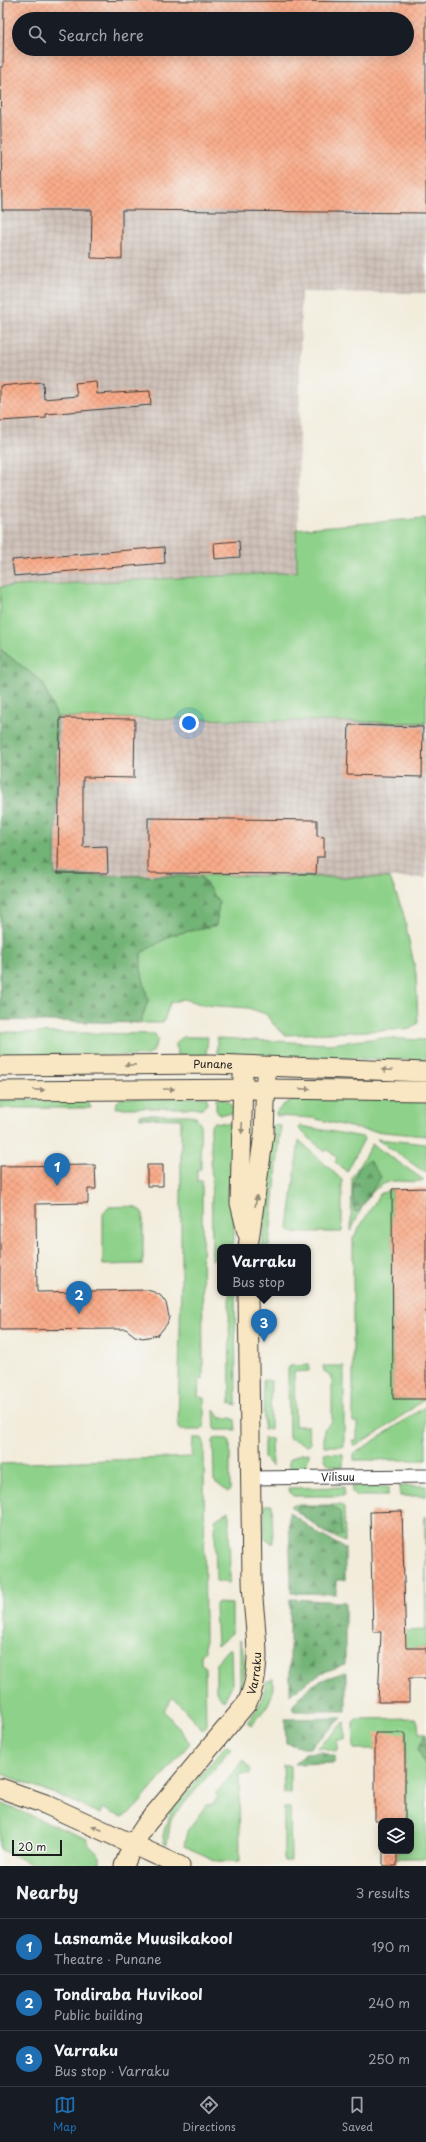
<!DOCTYPE html>
<html lang="en">
<head>
<meta charset="utf-8">
<style>
  :root { --surface:#171b24; --page:#242831; --text:#f1f3f6; --muted:#9ea1a6; --line:#363941; --accent:#1f6fb2 }
  body { margin:0; font-family:"Playpen Sans",sans-serif; background:var(--page); color:var(--text) }
  .controls { position:absolute; right:12px; bottom:12px; display:grid; overflow:hidden; border-radius:8px; box-shadow:0 2px 10px #0003 }
  .controls button { width:36px; height:36px; display:grid; place-items:center; padding:0; border:0; border-bottom:1px solid var(--line); background:var(--surface); color:var(--text); font:20px sans-serif }
  .scale { position:absolute; left:12px; bottom:10px; width:50px; box-sizing:border-box; padding-left:4px; border:2px solid #1c1c1c; border-top:0; font-size:11px; line-height:14px; white-space:nowrap; color:#1c1c1c; -webkit-text-stroke:3px #f6f6f2; paint-order:stroke }
  .you { position:absolute; left:189px; top:723px; width:14px; height:14px; margin:-10px; border:3px solid #fff; border-radius:50%; background:#1a73e8; box-shadow:0 0 0 6px #1a73e833 }
  .badge { display:grid; place-items:center; width:26px; height:26px; border-radius:50%; background:var(--accent); color:#fff; font-size:13px; font-weight:700 }
  .pin { position:absolute; translate:-50% -33px; filter:drop-shadow(0 1px 2px #0008) }
  .pin::after { content:''; position:absolute; top:21px; width:14px; height:12px; background:inherit; clip-path:polygon(0 0,100% 0,50% 100%) }
  .popup { position:absolute; left:217px; top:1244px; width:94px; height:52px; box-sizing:border-box; display:grid; place-content:center; border-radius:8px; background:var(--surface); filter:drop-shadow(0 1px 3px #0005); font-size:13px; white-space:nowrap; color:var(--muted) }
  .popup b { font-size:15px; color:var(--text) }
  .popup::after { content:''; position:absolute; left:50%; top:100%; margin-left:-8px; border:8px solid transparent; border-top-color:var(--surface) }
  .list { margin:0; padding:0; list-style:none }
  h2 { display:flex; justify-content:space-between; align-items:center; height:52px; margin:0; padding:0 16px; font-size:17px }
  h2 small { font-size:13px; font-weight:400; color:var(--muted) }
  .list li { display:grid; grid-template-columns:26px 1fr auto; gap:12px; align-items:center; box-sizing:border-box; height:56px; padding:0 16px; border-top:1px solid var(--line) }
  .list b { display:block; font-size:15px; white-space:nowrap }
  .list p { margin:0; font-size:13px; white-space:nowrap; color:var(--muted) }
  .list em { font-size:13px; font-style:normal; color:var(--muted) }
  .icon { flex:none; width:22px; height:22px; fill:none; stroke:currentColor; stroke-width:2; stroke-linecap:round; stroke-linejoin:round }
  .map { position:relative; flex:none; width:426px; height:1866px; overflow:hidden }
  .search { position:absolute; background:var(--surface); box-shadow:0 2px 10px #0003; left:12px; right:12px; top:12px; height:44px; display:flex; align-items:center; gap:10px; box-sizing:border-box; padding:0 14px; border-radius:22px; color:var(--muted); font-size:15px }
  .sheet { height:220px; background:var(--surface) }
  nav { display:flex; justify-content:space-around; align-items:center; box-sizing:border-box; height:56px; border-top:1px solid var(--line); background:var(--surface); font-size:11px; color:var(--muted) }
  nav a { display:grid; justify-items:center; gap:2px }
  nav .on { color:var(--accent) }
  .map>svg:first-child { display:block }
  .industrial { fill:url(#industrial-grid); fill-rule:evenodd }
  .grass { fill:#8ed18a; stroke:#557653 }
  .forest { fill:url(#forest-firs); stroke:#476849 }
  .building { fill:url(#building-cross-hatch); fill-rule:evenodd }
  .lines { fill:none; stroke-linecap:round; stroke-linejoin:round }
  .street-casing { stroke:#3c3b39; stroke-width:15 }
  .secondary-casing { stroke:#3c3b39; stroke-width:21 }
  .street { stroke:#fff; stroke-width:13 }
  .secondary { stroke:#f9e7c3; stroke-width:19 }
  .oneway { fill:#968c78 }
  .labels { text-anchor:middle; stroke-width:3.5; stroke-linejoin:round; paint-order:stroke }
  .street-label { font-size:11px; fill:#1c1c1c; stroke:#f6f6f2 }
</style>
</head>
<body>
<div class="map">
<svg width="426" height="1866" viewBox="0 0 426 1866">
  <defs>
    <pattern id="industrial-grid" width="8" height="8" patternUnits="userSpaceOnUse"><rect width="8" height="8" fill="#cec1b9"/><path d="M0 4h8M4 0v8" fill="none" stroke="#b0a59e"/></pattern>
    <pattern id="forest-firs" width="22" height="20" patternUnits="userSpaceOnUse"><rect width="22" height="20" fill="#72b376"/><path d="M5 1l3.5 6h-7zM16 11l3.5 6h-7z" fill="#5d9160"/></pattern>
    <pattern id="building-cross-hatch" width="8" height="8" patternUnits="userSpaceOnUse"><rect width="8" height="8" fill="#f9ac8a"/><path d="M0 0l8 8M0 8l8-8" fill="none" stroke="#d59376"/></pattern>
  </defs>
  <rect width="100%" height="100%" fill="#f6f6f2"/>
  <filter id="ink" filterUnits="userSpaceOnUse"><feTurbulence type="fractalNoise" baseFrequency=".025" numOctaves="2"/><feDisplacementMap in="SourceGraphic" scale="8" xChannelSelector="R" yChannelSelector="G"/><feConvolveMatrix kernelMatrix="1 2 1 2 8 2 1 2 1" color-interpolation-filters="sRGB"/></filter>
  <filter id="wash" filterUnits="userSpaceOnUse"><feTurbulence type="fractalNoise" baseFrequency=".012" numOctaves="4" result="noise"/><feDisplacementMap in="SourceGraphic" scale="16" xChannelSelector="R" yChannelSelector="G"/><feGaussianBlur stdDeviation="0.9" result="paint"/><feColorMatrix in="noise" values="0 0 0 0 0 0 0 0 0 0 0 0 0 0 0 0 0 1.4 0 .05"/><feComposite in="paint" operator="in"/></filter>
  <g filter="url(#wash)">
    <rect width="100%" height="100%" fill="#f2ecdb"/>
    <path class="industrial" d="M 0,0 L 426,0 L 426,293 L 301,292 L 297,572 L 0,587 ZM 19,19 L 407,19 L 407,49 L 19,49 Z
      M 57,717 L 426,723 L 426,878 L 55,875 Z"/>
    <path class="grass" d="M 426,518 L 426,723 L 57,717 L 42,682 L 0,649 L 0,587 L 297,572 L 296,529 Z
      M 200,875 L 390,878 L 403,912 L 416,974 L 418,1023 L 410,1029 L 285,1035 L 273,1024 L 266,1014 L 248,1008 L 204,1005 L 183,999 L 170,1003 L 163,1023 L 140,1023 L 148,1001 L 141,969 L 141,953 L 172,935 L 216,925 L 219,902 Z
      M 0,1032 L 155,1034 L 158,1040 L 152,1052 L 146,1056 L 0,1054 Z
      M 183,1037 L 208,1037 L 206,1056 L 177,1056 L 176,1043 Z
      M 217,1038 L 329,1044 L 378,1038 L 426,1040 L 426,1060 L 217,1056 Z
      M 207,1097 L 207,1104 L 203,1108 L 116,1108 L 117,1102 L 121,1098 Z
      M 216,1098 C 227,1098 232,1104 236,1114 L 219,1114 L 216,1110 Z
      M 295,1098 L 378,1098 L 426,1101 L 426,1136 L 363,1130 L 312,1118 L 277,1116 L 276,1113 L 283,1105 Z
      M 82,1099 L 88,1102 L 91,1108 L 0,1108 L 0,1100 Z
      M 140,1115 L 188,1115 L 196,1117 L 200,1123 L 201,1169 L 197,1170 L 197,1181 L 202,1181 L 203,1379 L 199,1379 L 198,1397 L 204,1398 L 204,1428 L 201,1430 L 180,1430 L 178,1428 L 181,1279 L 181,1119 L 140,1118 Z
      M 214,1122 L 235,1124 L 234,1241 L 230,1247 L 220,1247 L 220,1254 L 212,1260 L 211,1125 Z
      M 273,1125 L 281,1126 L 269,1247 L 262,1247 Z
      M 300,1126 L 363,1137 L 364,1139 L 347,1172 L 335,1162 L 337,1158 L 327,1149 L 325,1152 L 299,1129 Z
      M 377,1139 L 426,1144 L 426,1173 L 378,1140 Z
      M 299,1140 L 342,1180 L 342,1232 L 291,1232 L 288,1229 Z
      M 372,1144 L 424,1180 C 417,1183 405,1181 396,1181 C 370,1182 361,1210 351,1231 L 352,1177 Z
      M 392,1189 L 393,1399 L 425,1399 L 384,1429 L 354,1446 L 352,1440 L 357,1440 L 357,1422 L 353,1422 L 353,1238 L 380,1194 Z
      M 109,1207 C 119,1207 138,1203 143,1214 L 143,1264 L 103,1265 L 103,1214 Z
      M 229,1293 L 235,1293 L 236,1405 L 230,1403 Z
      M 309,1365 L 309,1371 L 294,1372 L 295,1426 L 308,1426 L 310,1444 L 307,1445 L 289,1438 L 288,1369 L 290,1366 Z
      M 323,1366 L 344,1366 L 344,1446 L 324,1446 L 324,1429 L 332,1421 L 332,1376 L 324,1371 Z
      M 263,1380 L 271,1381 L 270,1429 L 264,1429 Z
      M 426,1406 L 426,1460 L 354,1460 L 354,1454 Z
      M 214,1410 L 220,1418 L 231,1418 L 235,1420 L 236,1430 L 215,1430 Z
      M 193,1438 L 202,1438 L 204,1442 L 205,1652 L 201,1654 L 201,1664 L 205,1666 L 206,1726 L 203,1730 L 173,1697 L 164,1710 L 190,1743 L 132,1812 L 121,1817 L 102,1808 L 100,1814 L 63,1797 L 0,1773 L 0,1464 L 192,1457 Z
      M 215,1438 L 228,1439 L 230,1441 L 230,1490 L 228,1492 L 214,1481 L 213,1441 Z
      M 264,1438 L 271,1439 L 272,1467 L 264,1458 Z
      M 309,1453 C 309,1467 300,1468 289,1468 L 289,1460 L 300,1454 Z
      M 324,1453 L 343,1454 L 343,1467 C 332,1467 325,1466 324,1453 Z
      M 352,1486 L 388,1487 L 388,1496 L 356,1496 L 352,1492 Z
      M 399,1486 L 426,1486 L 426,1496 L 400,1496 Z
      M 344,1487 L 344,1496 L 293,1496 L 290,1493 L 289,1488 Z
      M 264,1505 L 272,1505 L 273,1544 L 264,1537 Z
      M 292,1505 L 341,1505 L 344,1507 L 345,1542 L 326,1533 L 291,1507 Z
      M 229,1511 L 230,1581 L 229,1583 L 216,1581 L 215,1520 Z
      M 425,1516 L 426,1517 L 426,1648 L 396,1648 L 405,1631 L 426,1630 Z
      M 217,1603 L 232,1604 L 232,1633 L 217,1646 L 215,1605 Z
      M 240,1640 C 246,1658 248,1673 240,1690 Z
      M 228,1649 L 231,1649 L 232,1685 L 224,1701 L 221,1699 L 216,1691 L 216,1663 Z
      M 273,1678 C 274,1702 266,1708 251,1725 L 247,1722 C 258,1709 264,1699 266,1682 Z
      M 415,1718 L 418,1723 L 419,1733 L 426,1733 L 426,1858 L 397,1858 L 397,1851 L 411,1851 L 411,1821 L 405,1821 L 405,1733 L 375,1749 L 354,1749 L 353,1722 L 356,1719 Z
      M 345,1722 L 345,1740 L 337,1740 L 337,1752 L 325,1748 L 317,1748 Z
      M 226,1745 L 231,1749 L 171,1819 L 167,1845 L 164,1843 L 163,1836 L 166,1824 L 172,1810 Z
      M 244,1760 L 251,1770 L 250,1774 L 239,1774 L 240,1861 L 217,1861 L 184,1846 L 187,1831 L 207,1804 L 210,1806 L 218,1797 L 215,1794 Z
      M 283,1766 L 290,1766 L 290,1793 L 284,1794 Z
      M 0,1803 L 87,1839 L 87,1843 L 100,1856 L 100,1866 L 35,1866 L 0,1849 Z
      M 284,1808 L 290,1808 L 291,1861 L 284,1861 Z"/>
    <path class="forest" d="M 0,649 L 42,682 L 57,717 L 55,875 L 200,876 L 219,902 L 216,925 L 172,935 L 141,953 L 141,969 L 148,1001 L 140,1023 L 0,1020 Z
      M 369,1160 L 381,1177 L 359,1211 L 355,1212 C 352,1194 350,1170 369,1160 Z
      M 331,1506 L 340,1512 L 342,1536 L 326,1533 L 295,1510 L 297,1507 Z
      M 289,1512 L 322,1536 L 345,1548 L 345,1580 L 336,1580 L 336,1594 L 291,1593 Z
      M 290,1599 L 345,1602 L 345,1665 L 323,1672 L 290,1694 Z
      M 346,1672 L 346,1711 L 294,1711 L 292,1707 C 308,1684 319,1680 346,1672 Z
      M 342,1718 L 310,1748 L 302,1748 L 286,1743 L 285,1719 Z
      M 426,1734 L 426,1767 L 418,1749 Z
      M 323,1752 L 336,1757 L 334,1763 L 294,1764 L 305,1753 Z"/>
    <g id="blocks">
      <path class="building" d="M 4,0 L 426,2 L 426,213 L 122,210 L 122,259 L 91,258 L 92,210 L 2,210 L 0,67 L 3,67 ZM 19,19 L 407,19 L 407,49 L 19,49 Z
        M 96,381 L 97,394 L 150,391 L 151,405 L 46,414 L 46,418 L 0,421 L 0,386 L 43,382 L 44,399 L 77,396 L 75,383 Z
        M 239,541 L 240,557 L 215,559 L 214,543 Z
        M 164,547 L 165,563 L 14,576 L 12,560 Z
        M 60,718 L 135,719 L 134,778 L 83,777 L 83,847 L 107,846 L 108,873 L 58,873 Z
        M 349,725 L 423,727 L 422,777 L 347,775 Z
        M 148,818 L 317,820 L 317,836 L 324,837 L 324,857 L 317,857 L 316,874 L 148,873 Z
        M 95,1165 L 96,1189 L 88,1189 L 88,1203 L 36,1204 L 37,1292 L 147,1290 L 154,1292 L 161,1296 L 166,1303 L 169,1317 L 167,1324 L 158,1335 L 143,1338 L 135,1336 L 126,1329 L 0,1330 L 0,1166 Z
        M 147,1165 L 163,1165 L 163,1186 L 147,1186 Z
        M 426,1188 L 426,1399 L 393,1399 L 392,1189 Z
        M 402,1511 L 406,1648 L 426,1648 L 426,1678 L 409,1678 L 409,1702 L 378,1702 L 381,1632 L 373,1632 L 370,1512 Z
        M 375,1733 L 405,1733 L 405,1821 L 375,1821 Z
        M 383,1851 L 397,1851 L 397,1866 L 383,1866 Z"/>
    </g>
  </g>
  <g filter="url(#ink)">
    <use href="#blocks" fill-opacity="0" stroke="#3c3b39" stroke-width="1"/>
    <g class="lines">
      <g class="street-casing">
        <g id="street">
          <path id="s1" d="M 251,1478 L 426,1476"/>
        </g>
      </g>
      <g class="secondary-casing">
        <g id="secondary">
          <path id="s2" d="M 0,1066 L 211,1064 L 426,1072"/>
          <path d="M 243,1076 L 240,1203 L 247,1232"/>
          <path d="M 0,1091 L 266,1089 L 426,1091"/>
          <path d="M 248,1247 L 264,1134 L 266,1076"/>
          <path d="M 0,1788 L 45,1804 L 180,1866"/>
          <path id="s3" d="M 124,1866 L 133,1844 L 147,1823 L 247,1703 C 266,1666 252,1618 252,1578 C 250,1483 249,1388 248,1293"/>
        </g>
      </g>
      <use href="#street" class="street"/>
      <use href="#secondary" class="secondary"/>
    </g>
    <defs><path id="oneway-solid" d="M-6-.8H1V-3.2L6.5 0L1 3.2V.8H-6Z"/></defs>
    <g class="oneway">
      <use href="#oneway-solid" transform="translate(130 1065) rotate(179)"/>
      <use href="#oneway-solid" transform="translate(387 1070) rotate(-178)"/>
      <use href="#oneway-solid" transform="translate(169 1089)"/>
      <use href="#oneway-solid" transform="translate(305 1089) rotate(1)"/>
      <use href="#oneway-solid" transform="translate(39 1090) rotate(-1)"/>
      <use href="#oneway-solid" transform="translate(242 1128) rotate(93)"/>
      <use href="#oneway-solid" transform="translate(256 1201) rotate(-81)"/>
      <use href="#oneway-solid" transform="translate(97 1828) rotate(-156)"/>
    </g>
  </g>
  <g class="labels">
    <g class="street-label">
      <text dy="4" stroke="none"><textPath href="#s2" startOffset="213">Punane</textPath></text>
      <text dy="4" stroke="none"><textPath href="#s1" startOffset="87">Vilisuu</textPath></text>
      <text dy="4" stroke="none"><textPath href="#s3" startOffset="236">Varraku</textPath></text>
    </g>
  </g>
</svg>
<div class="controls">
<button><svg class="icon" aria-label="layers" viewBox="0 0 24 24"><path d="M12 4l9 5-9 5-9-5zM3 14l9 5 9-5"/></svg></button>
</div>
<div class="scale">20 m</div>
<div class="you"></div>
<div class="pin badge" style="left:57px;top:1186px">1</div>
<div class="pin badge" style="left:79px;top:1314px">2</div>
<div class="pin badge" style="left:264px;top:1342px">3</div>
<div class="popup"><b>Varraku</b>Bus stop</div>
<div class="search"><svg class="icon" aria-label="search" viewBox="0 0 24 24"><circle cx="10" cy="10" r="6"/><path d="M15 15l6 6"/></svg>Search here</div>
</div>
<section class="sheet">
<h2>Nearby<small>3 results</small></h2>
<ul class="list">
<li><span class="badge">1</span><div><b>Lasnamäe Muusikakool</b><p>Theatre · Punane</p></div><em>190 m</em></li>
<li><span class="badge">2</span><div><b>Tondiraba Huvikool</b><p>Public building</p></div><em>240 m</em></li>
<li><span class="badge">3</span><div><b>Varraku</b><p>Bus stop · Varraku</p></div><em>250 m</em></li>
</ul>
</section>
<nav>
<a class="on"><svg class="icon" aria-label="map" viewBox="0 0 24 24"><path d="M3 6l6-2 6 2 6-2v14l-6 2-6-2-6 2zM9 4v14M15 6v14"/></svg>Map</a>
<a><svg class="icon" aria-label="directions" viewBox="0 0 24 24"><path d="M12 3l9 9-9 9-9-9zM9 14v-3h6M13 9l2 2-2 2"/></svg>Directions</a>
<a><svg class="icon" aria-label="saved" viewBox="0 0 24 24"><path d="M7 4h10v16l-5-4-5 4z"/></svg>Saved</a>
</nav>
</body>
</html>
